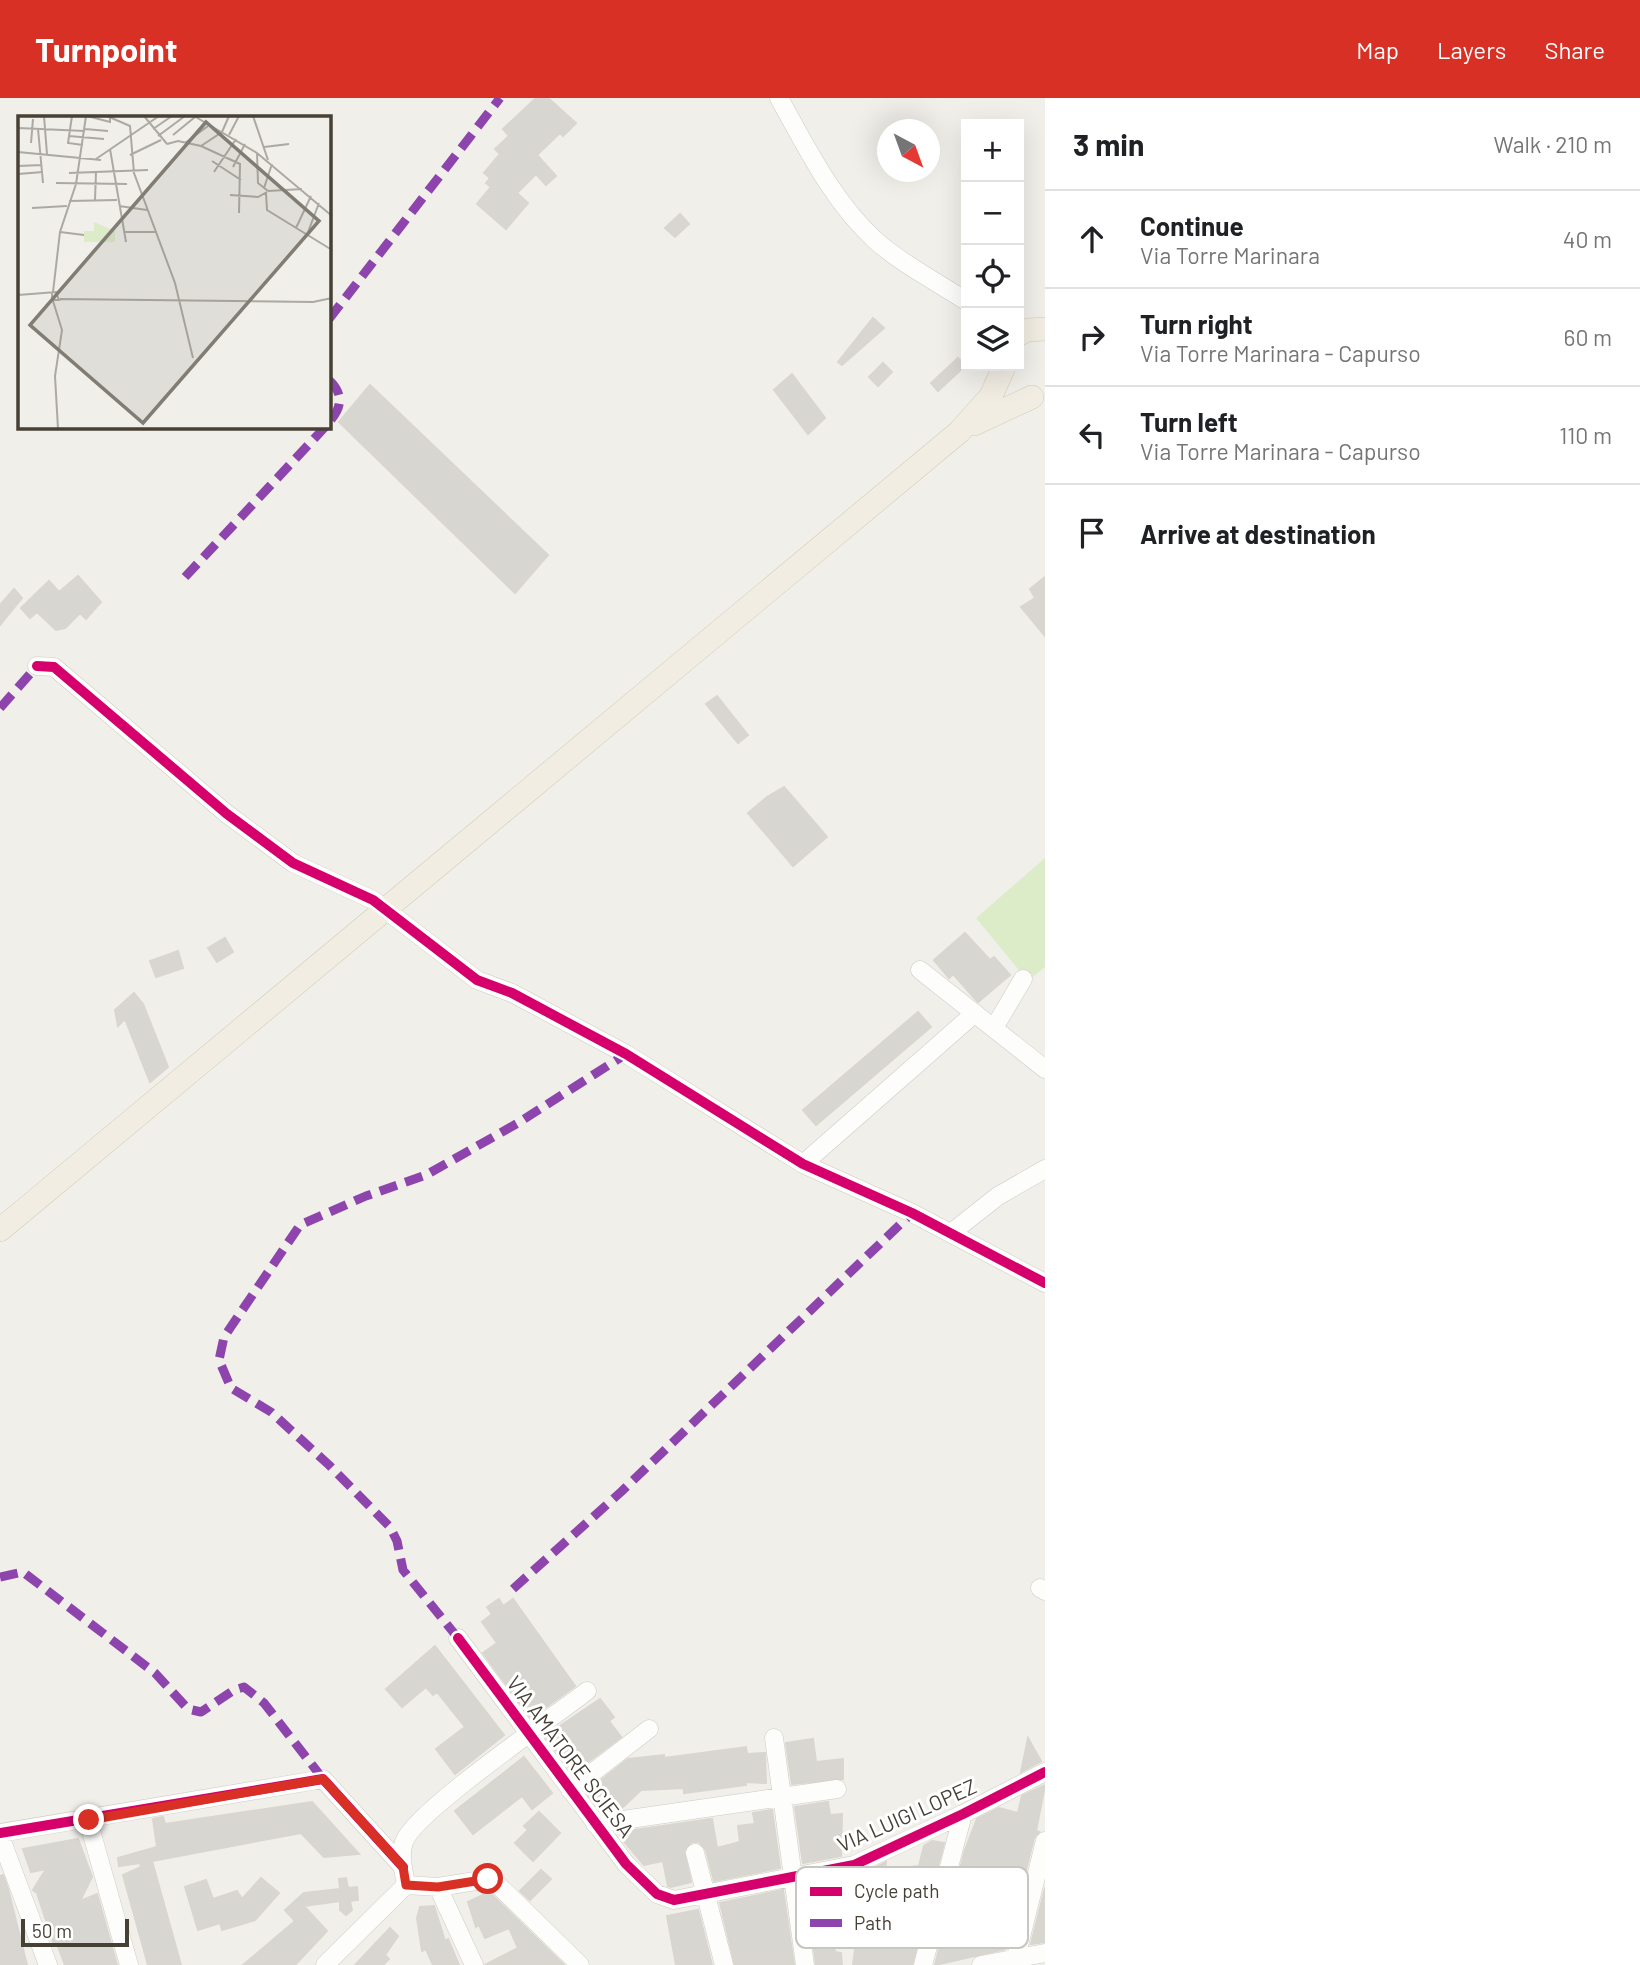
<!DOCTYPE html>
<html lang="en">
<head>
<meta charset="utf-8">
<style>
  :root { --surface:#fff; --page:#f6f6f6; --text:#202124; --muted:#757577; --line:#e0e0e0; --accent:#d93025 }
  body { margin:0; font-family:Barlow,sans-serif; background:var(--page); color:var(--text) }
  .controls { position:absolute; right:21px; top:21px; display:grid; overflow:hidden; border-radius:0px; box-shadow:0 7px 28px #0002 }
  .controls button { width:63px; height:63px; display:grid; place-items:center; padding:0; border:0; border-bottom:2px solid var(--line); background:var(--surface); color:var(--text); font:35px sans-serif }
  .compass { position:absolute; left:877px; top:21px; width:63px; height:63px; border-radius:50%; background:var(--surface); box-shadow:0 7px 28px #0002; rotate:139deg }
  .scale { position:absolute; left:21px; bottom:18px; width:108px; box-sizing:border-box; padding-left:7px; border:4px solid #474035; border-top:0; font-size:19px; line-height:24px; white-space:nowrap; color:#474035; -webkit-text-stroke:5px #fff; paint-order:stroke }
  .stop { position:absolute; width:21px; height:21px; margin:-16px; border:5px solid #d93025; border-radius:50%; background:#fff }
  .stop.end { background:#d93025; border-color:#fff; box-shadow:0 2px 7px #0008 }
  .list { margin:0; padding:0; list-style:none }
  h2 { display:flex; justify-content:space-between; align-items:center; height:91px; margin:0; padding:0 28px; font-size:30px }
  h2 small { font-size:23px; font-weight:400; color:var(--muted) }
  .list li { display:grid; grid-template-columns:46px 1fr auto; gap:21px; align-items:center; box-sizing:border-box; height:98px; padding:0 28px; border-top:2px solid var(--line) }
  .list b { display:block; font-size:26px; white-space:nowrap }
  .list p { margin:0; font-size:23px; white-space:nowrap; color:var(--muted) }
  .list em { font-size:23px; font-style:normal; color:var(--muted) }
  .icon { flex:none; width:38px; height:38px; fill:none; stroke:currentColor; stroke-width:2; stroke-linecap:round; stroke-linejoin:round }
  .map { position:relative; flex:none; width:1045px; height:1867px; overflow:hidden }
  header { display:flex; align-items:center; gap:42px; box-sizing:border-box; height:98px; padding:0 35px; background:var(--accent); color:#fff }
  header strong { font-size:33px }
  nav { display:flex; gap:38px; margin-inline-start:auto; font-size:24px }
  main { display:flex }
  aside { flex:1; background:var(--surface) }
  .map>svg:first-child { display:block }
  .green { fill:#ddecc8 }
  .building { fill:#d8d6d1; stroke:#d9d6cf; stroke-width:2 }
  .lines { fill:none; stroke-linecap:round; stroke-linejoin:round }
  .minor-casing { stroke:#cdcbc5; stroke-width:19 }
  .major-casing { stroke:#d3cbb6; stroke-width:24 }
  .minor { stroke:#fdfdfc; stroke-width:18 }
  .major { stroke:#f1ede3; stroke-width:23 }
  .quiet { stroke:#8e44ad; stroke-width:9; stroke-dasharray:18 9; stroke-linecap:butt }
  .cycleway-casing { stroke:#fff; stroke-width:15 }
  .cycleway { stroke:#d6006c; stroke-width:10 }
  .route { stroke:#d93025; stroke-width:9 }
  .labels { text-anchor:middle; stroke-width:6; stroke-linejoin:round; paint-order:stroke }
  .street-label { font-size:21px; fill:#474035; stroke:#fff }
  .inset-road { fill:none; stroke:#aca9a2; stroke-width:2 }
  .view { fill:#827d74; fill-opacity:0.15; stroke:#827d74; stroke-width:3.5 }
  .inset-edge { fill:none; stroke:#474035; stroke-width:3.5 }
  .key { fill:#fff; stroke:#c8c6c2; stroke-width:2 }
  .key-label { font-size:19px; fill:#474035 }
</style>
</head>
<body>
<header>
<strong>Turnpoint</strong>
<nav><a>Map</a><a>Layers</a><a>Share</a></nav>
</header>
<main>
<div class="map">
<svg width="1045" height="1867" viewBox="0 0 1045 1867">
  <rect width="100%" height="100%" fill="#f0efea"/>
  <path class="green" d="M 1045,760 L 1045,869 L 1028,883 L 976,820 Z"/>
  <path class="building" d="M 536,0 L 548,0 L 576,25 L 563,38 L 560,35 L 537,57 L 556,78 L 546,87 L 536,76 L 517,95 L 528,105 L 506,131 L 477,106 L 491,89 L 486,85 L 490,80 L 484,75 L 500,56 L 495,51 L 509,38 L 503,31 Z
    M 680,116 L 689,126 L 675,139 L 665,130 Z
    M 873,220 L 884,230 L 842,267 L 838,264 Z
    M 958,260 L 965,268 L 938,293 L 931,285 Z
    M 883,265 L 892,274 L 878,288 L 869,279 Z
    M 792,276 L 825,320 L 808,336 L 774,292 Z
    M 370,287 L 548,457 L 515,495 L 339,324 Z
    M 78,478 L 101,504 L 86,521 L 80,515 L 65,530 L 56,532 L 37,514 L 30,520 L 21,510 L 49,483 L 59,494 Z
    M 1045,479 L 1045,538 L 1021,509 L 1035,500 L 1030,491 Z
    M 14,491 L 22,500 L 0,527 L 0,507 Z
    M 717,598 L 748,637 L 738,645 L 706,606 Z
    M 784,689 L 827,739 L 793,768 L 748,715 L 767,699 Z
    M 965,835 L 990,862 L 994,859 L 1010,877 L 978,904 L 953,876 L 949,880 L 934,862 Z
    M 225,840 L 233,854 L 217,864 L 208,850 Z
    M 178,853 L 183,870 L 156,879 L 150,863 Z
    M 134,895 L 143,906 L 168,969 L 150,984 L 125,921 L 118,928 L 115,912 Z
    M 918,914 L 931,929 L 816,1027 L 803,1012 Z
    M 499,1501 L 503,1508 L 513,1501 L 575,1588 L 531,1620 L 483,1555 L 497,1545 L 482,1524 L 492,1516 L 487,1509 Z
    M 435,1548 L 504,1637 L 455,1676 L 436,1651 L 465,1629 L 437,1594 L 433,1597 L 426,1589 L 402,1609 L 386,1591 Z
    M 600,1601 L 614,1619 L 609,1623 L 621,1639 L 573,1675 L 545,1638 Z
    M 1028,1640 L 1041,1663 L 1021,1674 Z
    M 813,1641 L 816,1664 L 843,1661 L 843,1681 L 792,1686 L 786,1645 Z
    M 746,1649 L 747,1656 L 765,1655 L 766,1685 L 745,1684 L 746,1687 L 684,1695 L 684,1690 L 641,1692 L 621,1711 L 618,1711 L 616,1699 L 601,1713 L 586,1694 L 628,1661 L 664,1657 L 664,1660 Z
    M 524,1659 L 552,1695 L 532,1711 L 522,1698 L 473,1736 L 455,1713 Z
    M 1045,1687 L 1036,1733 L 1039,1734 L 1034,1740 L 1006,1851 L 935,1867 L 965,1752 L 977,1721 L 999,1710 L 1018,1715 L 1022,1698 Z
    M 312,1704 L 359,1756 L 324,1759 L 301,1735 L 152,1763 L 181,1867 L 148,1867 L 123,1777 L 141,1769 L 140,1765 L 119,1768 L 118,1760 L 157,1749 L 153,1721 L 163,1719 L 165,1726 Z
    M 828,1704 L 830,1717 L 842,1716 L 841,1758 L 803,1765 L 795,1709 Z
    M 772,1712 L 780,1770 L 714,1783 L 706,1752 L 699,1744 L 692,1744 L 684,1753 L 691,1784 L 671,1789 L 668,1788 L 663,1763 L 644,1767 L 621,1740 L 620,1734 L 712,1721 L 717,1750 L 740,1744 L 738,1728 L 755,1726 L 753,1715 Z
    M 539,1714 L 560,1735 L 533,1763 L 515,1745 L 528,1732 L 524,1728 Z
    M 78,1741 L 92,1779 L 80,1803 L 97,1796 L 117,1867 L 65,1867 L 57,1846 L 54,1847 L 37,1795 L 33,1792 L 46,1771 L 31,1774 L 23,1751 Z
    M 932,1743 L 944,1745 L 912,1867 L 853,1867 L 861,1803 L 835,1801 L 837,1819 L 833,1819 L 831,1826 L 835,1854 L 841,1855 L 842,1867 L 816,1867 L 806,1788 L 862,1779 L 862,1776 L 886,1764 L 885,1772 L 919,1768 L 924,1748 Z
    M 541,1772 L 551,1781 L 530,1802 L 520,1793 Z
    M 3,1777 L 8,1791 L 27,1867 L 0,1867 L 0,1778 Z
    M 261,1780 L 279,1795 L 255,1822 L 222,1832 L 220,1825 L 198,1832 L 185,1789 L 206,1782 L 213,1801 L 237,1793 L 242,1801 Z
    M 346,1780 L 348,1790 L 357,1789 L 358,1802 L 350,1803 L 352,1812 L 346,1817 L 340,1812 L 340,1803 L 304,1808 L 327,1833 L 295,1867 L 243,1867 L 295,1823 L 285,1812 L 304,1795 L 340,1791 L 339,1781 Z
    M 1045,1790 L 1045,1844 L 1031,1846 Z
    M 783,1792 L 794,1867 L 735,1867 L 720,1805 Z
    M 489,1794 L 564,1867 L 485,1867 L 518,1850 L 509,1830 L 485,1840 L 479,1827 L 476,1829 L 468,1804 Z
    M 434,1808 L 445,1843 L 448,1841 L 459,1867 L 433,1867 L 426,1851 L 422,1853 L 417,1820 L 420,1809 Z
    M 698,1812 L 712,1867 L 676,1867 L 667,1818 Z
    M 390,1830 L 398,1838 L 385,1857 L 389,1861 L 383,1867 L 355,1867 Z"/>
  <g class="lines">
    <g class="minor-casing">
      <path id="minor" d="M 779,0 C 807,50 833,104 876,143 C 902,166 937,184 966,203
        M 37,568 L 54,569 L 227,716 L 293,765 L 373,802 L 477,882 L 512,895 L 626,956 L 803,1066 L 912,1115 L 1045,1185
        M 920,872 L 1045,971
        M 994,930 L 1023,881
        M 803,1066 L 975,915
        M 951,1135 L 998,1098 L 1045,1071
        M 1040,1490 L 1045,1493
        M 458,1540 L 626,1766 L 657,1796 L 674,1802 L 854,1767 L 963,1716 L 1045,1674
        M 774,1640 L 805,1867
        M 570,1692 L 649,1631
        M 88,1722 L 129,1867
        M 595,1726 L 837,1691
        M 0,1735 L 323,1681 L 403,1769
        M 0,1738 L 48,1867
        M 695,1755 L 724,1867
        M 406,1787 C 404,1774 399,1757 404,1744 C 413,1715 555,1618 587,1593
        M 406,1787 L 438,1789 L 488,1781 L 494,1783 L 580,1867
        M 438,1789 L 474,1867
        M 1016,1859 L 1045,1743
        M 325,1867 L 406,1787
        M 923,1867 L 963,1716
        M 981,1867 L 1045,1855"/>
    </g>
    <g class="major-casing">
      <path id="major" d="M 1019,236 L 1028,232 L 1045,231
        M 974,326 L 1032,299
        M 0,1132 L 959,334 L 991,298 L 1004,269"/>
    </g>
    <use href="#minor" class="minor"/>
    <use href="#major" class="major"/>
    <path class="quiet" d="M 329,221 L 500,0
      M 329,282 C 344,296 342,310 329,324
      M 185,479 L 325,329
      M 0,610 L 37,568
      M 0,1479 L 23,1474 L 155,1575 L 188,1611 L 201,1614 L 234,1592 L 244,1589 L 264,1605 L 323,1681
      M 513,1491 L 622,1393 L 912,1115
      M 458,1540 L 403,1472 L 397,1443 L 390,1429 L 329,1367 L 271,1314 L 231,1290 L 219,1262 L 224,1239 L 300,1127 L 366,1098 L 426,1077 L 518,1025 L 626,956"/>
    <g class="cycleway-casing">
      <path id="cycleway" d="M 37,568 L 54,569 L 227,716 L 293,765 L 373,802 L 477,882 L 512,895 L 626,956 L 803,1066 L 912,1115 L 1045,1185
        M 458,1540 L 626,1766 L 657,1796 L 674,1802 L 854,1767 L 963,1716 L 1045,1674
        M 0,1735 L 323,1681 L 403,1769"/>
    </g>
    <use href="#cycleway" class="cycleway"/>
  </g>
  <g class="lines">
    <path class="route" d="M 89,1722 L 323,1681 L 403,1769 L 406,1787 L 438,1789 L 488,1781"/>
  </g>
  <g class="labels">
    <g class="street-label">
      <text transform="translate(570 1659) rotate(53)" y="7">VIA AMATORE SCIESA</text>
      <text transform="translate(907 1718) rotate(-24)" y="7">VIA LUIGI LOPEZ</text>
    </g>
  </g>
  <g transform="translate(18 18)">
    <rect width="313" height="313" fill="#f0efea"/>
    <path d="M 76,106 L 97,115 L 97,126 L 66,126 L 66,115 L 76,115 Z" fill="#ddecc8"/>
    <path class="inset-road" d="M 26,0 L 29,38M 54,0 L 50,27 L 65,29M 69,0 L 92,6 L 92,2M 89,0 L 112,10 L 116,57 L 157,167 L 175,242M 126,0 L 149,28M 176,0 L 239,37 L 314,100M 235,0 L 250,44M 0,12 L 67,15M 20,13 L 25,67M 67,13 L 90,15M 135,13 L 154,0M 155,19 L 177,1M 211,19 L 221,0M 51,20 L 86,23M 140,20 L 167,0M 13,27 L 15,3M 167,27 L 190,10M 149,28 L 160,25 L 183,30 L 222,48 L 221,97M 183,30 L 204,16 L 211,0M 246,31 L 271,28M 92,33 L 108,126M 0,36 L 83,44M 239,37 L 240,67 L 250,75M 112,39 L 143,24M 78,43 L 141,0M 194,45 L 223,64M 0,50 L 24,49M 215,51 L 227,28M 196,56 L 218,23M 51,57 L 130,54M 0,58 L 25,56M 38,67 L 109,68M 246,72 L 254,48M 250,75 L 284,73M 248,77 L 249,94 L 314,134M 212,79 L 240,81 L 249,76M 77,84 L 78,56M 51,85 L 99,84M 101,90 L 129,94M 14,92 L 49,90M 278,112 L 293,80M 42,116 L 66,119M 106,116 L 139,116M 289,119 L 301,87M 35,176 L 42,116 L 58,68 L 68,0M 0,179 L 38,176 L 41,184 L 34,184 L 34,177M 42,183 L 295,186 L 314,182M 35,185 L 44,214 L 37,260 L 40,313"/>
    <path class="view" d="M 188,6 L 301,105 L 125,307 L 12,209 Z"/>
    <rect width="313" height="313" class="inset-edge"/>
  </g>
  <rect x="796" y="1769" width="232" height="81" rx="10" class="key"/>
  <rect x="810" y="1789" width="32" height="9" fill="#d6006c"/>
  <rect x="810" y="1821" width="32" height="8" fill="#8e44ad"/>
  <g class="key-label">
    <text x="854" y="1800">Cycle path</text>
    <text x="854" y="1832">Path</text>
  </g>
</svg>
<div class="controls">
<button>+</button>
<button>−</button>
<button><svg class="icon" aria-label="locate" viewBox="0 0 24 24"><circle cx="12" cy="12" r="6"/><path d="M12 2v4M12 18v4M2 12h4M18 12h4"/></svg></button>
<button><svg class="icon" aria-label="layers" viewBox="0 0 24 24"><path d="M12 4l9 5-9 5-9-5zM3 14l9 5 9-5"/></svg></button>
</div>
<svg class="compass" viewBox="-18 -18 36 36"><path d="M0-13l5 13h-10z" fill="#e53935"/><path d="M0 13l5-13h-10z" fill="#757577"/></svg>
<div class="scale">50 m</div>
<div class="stop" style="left:488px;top:1781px"></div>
<div class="stop end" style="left:89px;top:1722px"></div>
</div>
<aside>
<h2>3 min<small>Walk · 210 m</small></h2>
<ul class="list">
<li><svg class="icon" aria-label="ahead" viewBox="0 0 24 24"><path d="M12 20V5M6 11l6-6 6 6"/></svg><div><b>Continue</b><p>Via Torre Marinara</p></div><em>40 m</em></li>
<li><svg class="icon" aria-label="right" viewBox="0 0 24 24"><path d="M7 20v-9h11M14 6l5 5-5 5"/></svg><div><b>Turn right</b><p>Via Torre Marinara - Capurso</p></div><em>60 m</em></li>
<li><svg class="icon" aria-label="left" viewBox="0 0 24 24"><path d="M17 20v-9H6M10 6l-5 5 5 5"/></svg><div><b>Turn left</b><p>Via Torre Marinara - Capurso</p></div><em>110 m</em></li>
<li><svg class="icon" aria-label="arrive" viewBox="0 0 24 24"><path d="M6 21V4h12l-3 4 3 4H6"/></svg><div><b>Arrive at destination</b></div></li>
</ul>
</aside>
</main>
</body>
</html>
